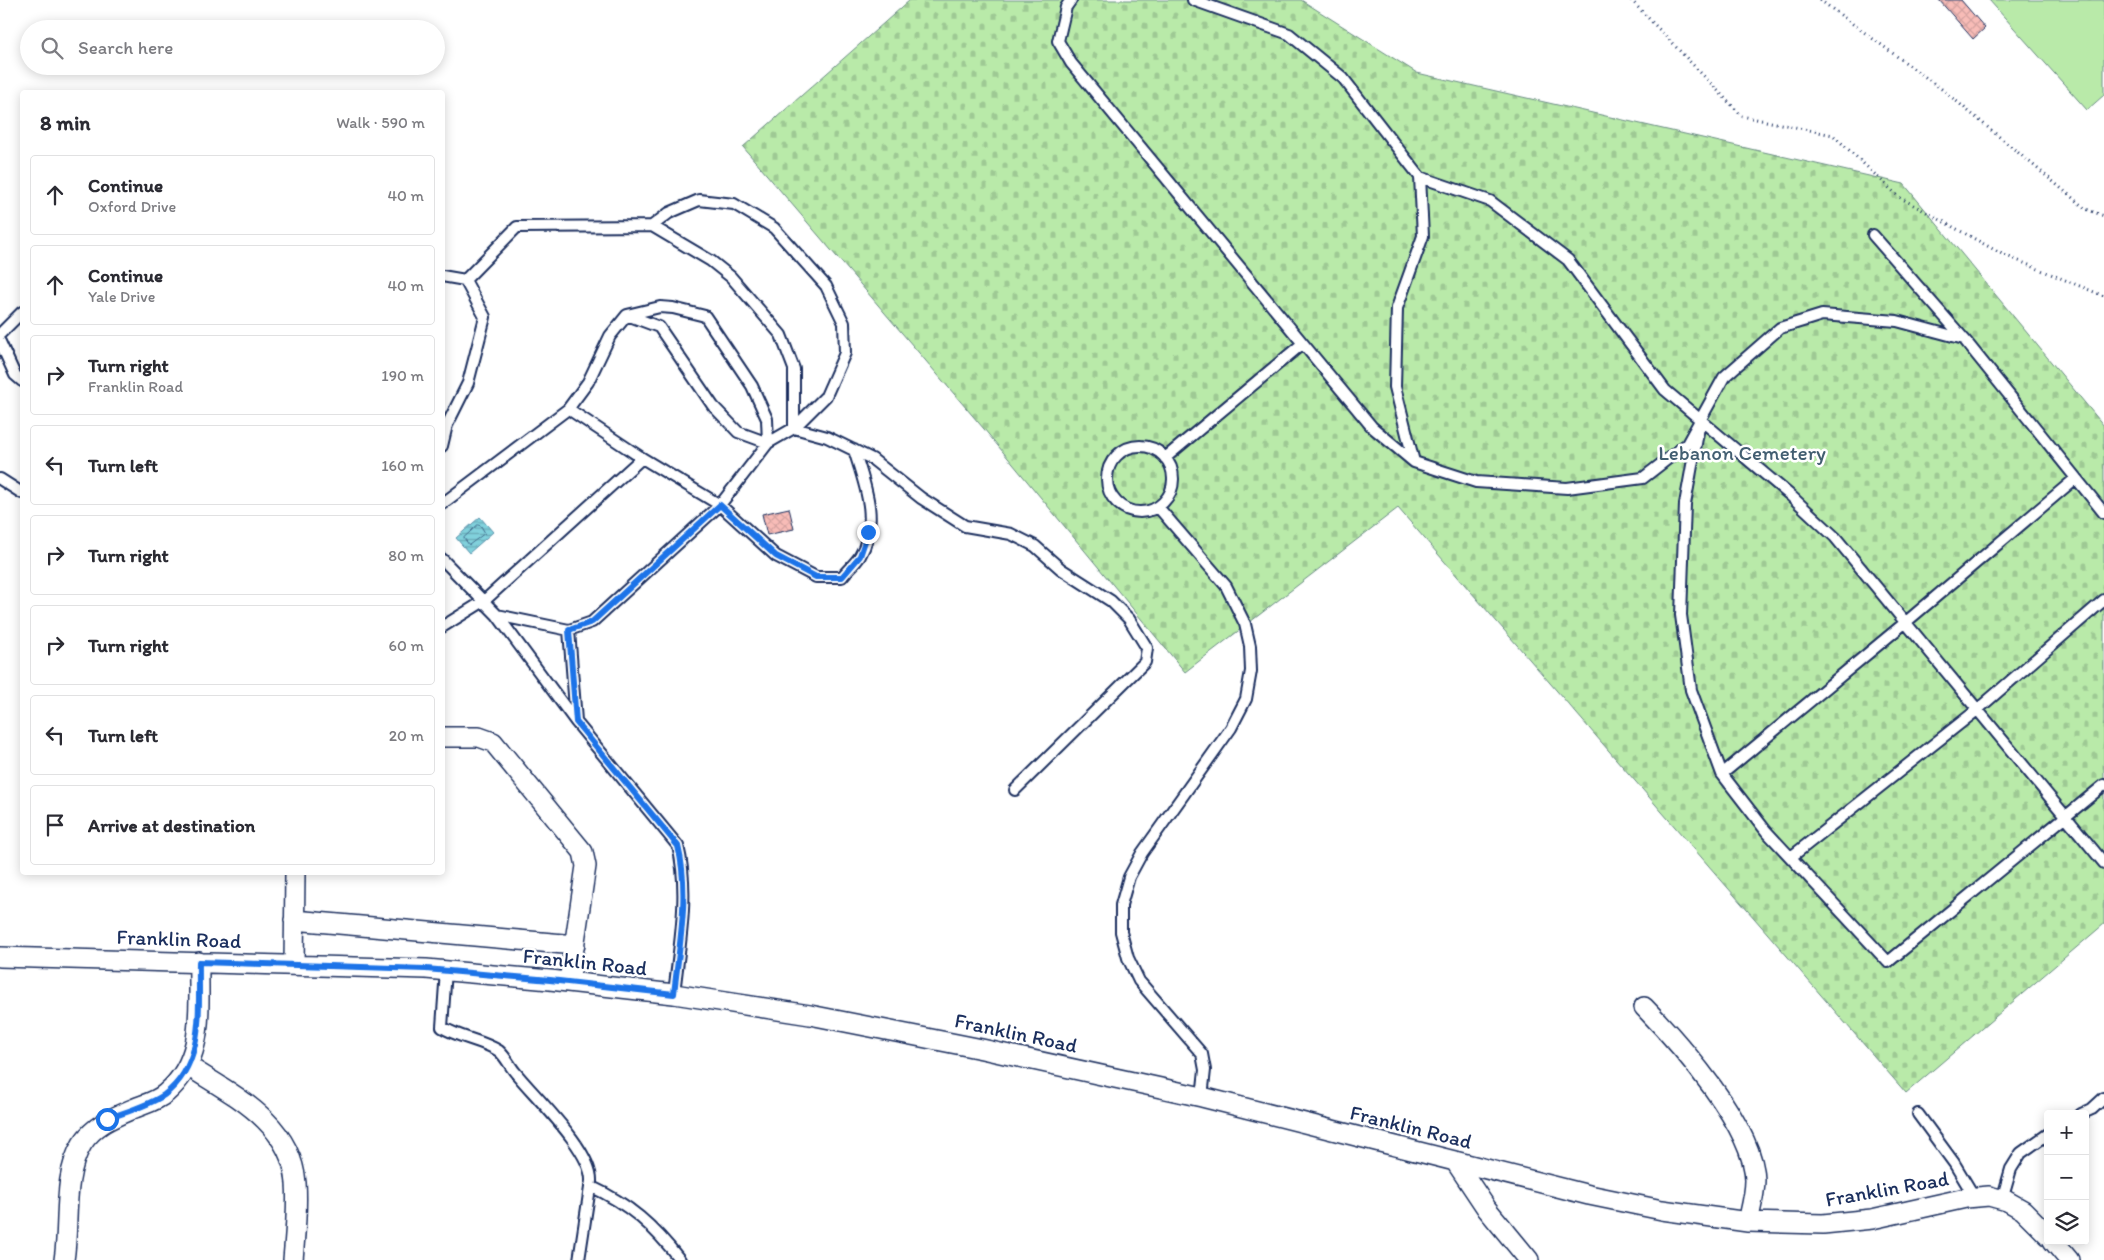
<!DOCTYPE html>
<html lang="en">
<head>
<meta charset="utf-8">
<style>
  :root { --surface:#fff; --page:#f7f7f7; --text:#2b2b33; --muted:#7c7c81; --line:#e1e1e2 }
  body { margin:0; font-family:Itim,sans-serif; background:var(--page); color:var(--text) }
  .controls { position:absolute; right:15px; bottom:15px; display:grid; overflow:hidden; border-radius:5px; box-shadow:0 2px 12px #0003 }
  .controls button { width:45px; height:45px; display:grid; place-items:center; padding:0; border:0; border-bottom:1px solid var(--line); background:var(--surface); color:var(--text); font:25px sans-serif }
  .stop { position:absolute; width:15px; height:15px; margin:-11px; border:4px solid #1a73e8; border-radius:50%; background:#fff }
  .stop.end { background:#1a73e8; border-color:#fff; box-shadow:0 1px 5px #0008 }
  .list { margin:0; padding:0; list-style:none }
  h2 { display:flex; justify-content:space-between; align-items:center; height:65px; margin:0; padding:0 20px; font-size:21px }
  h2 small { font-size:16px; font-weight:400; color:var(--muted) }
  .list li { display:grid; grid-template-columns:32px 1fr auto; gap:15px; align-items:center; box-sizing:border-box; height:80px; margin:0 10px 10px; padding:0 10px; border:1px solid var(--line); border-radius:5px }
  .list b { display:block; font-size:19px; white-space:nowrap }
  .list p { margin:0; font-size:16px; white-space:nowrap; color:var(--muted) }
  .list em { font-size:16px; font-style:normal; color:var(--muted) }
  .icon { flex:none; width:28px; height:28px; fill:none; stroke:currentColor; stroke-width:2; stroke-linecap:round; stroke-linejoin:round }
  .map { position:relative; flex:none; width:2104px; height:1260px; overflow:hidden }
  .search { position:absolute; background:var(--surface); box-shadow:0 2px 12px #0003; left:20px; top:20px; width:425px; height:55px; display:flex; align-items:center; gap:12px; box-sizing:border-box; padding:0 18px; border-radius:28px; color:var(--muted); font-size:19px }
  .panel { position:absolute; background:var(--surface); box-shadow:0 2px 12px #0003; left:20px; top:90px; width:425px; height:785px; border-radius:5px }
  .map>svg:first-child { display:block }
  .cemetery { fill:url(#cemetery-stones); stroke:#6a8c84 }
  .pitch { fill:#b9eaa9; stroke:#6a8c84 }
  .water { fill:url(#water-rules); stroke:#5890aa }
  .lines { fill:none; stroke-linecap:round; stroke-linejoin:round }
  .shore { stroke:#447090; stroke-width:1 }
  .building { fill:url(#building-cross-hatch); stroke:#1b2f5e }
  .lane-casing { stroke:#1b2f5e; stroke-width:14 }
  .street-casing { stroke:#1b2f5e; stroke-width:22 }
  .path { stroke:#1b2f5e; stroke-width:3; stroke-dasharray:1 4; stroke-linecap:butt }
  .lane { stroke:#fff; stroke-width:10 }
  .street { stroke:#fff; stroke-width:19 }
  .route { stroke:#1a73e8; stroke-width:6 }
  .labels { text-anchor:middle; stroke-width:5; stroke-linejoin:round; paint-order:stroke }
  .park-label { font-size:21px; fill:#425e71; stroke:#fff }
  .street-label { font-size:21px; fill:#1b2f5e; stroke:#fff }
</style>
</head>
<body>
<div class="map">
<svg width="2104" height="1260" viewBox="0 0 2104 1260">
  <defs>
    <pattern id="cemetery-stones" width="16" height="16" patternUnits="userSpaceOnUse" patternTransform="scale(1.25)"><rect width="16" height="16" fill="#b9eaa9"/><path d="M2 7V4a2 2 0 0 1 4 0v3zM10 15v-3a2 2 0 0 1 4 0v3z" fill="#9ec994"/></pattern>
    <pattern id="water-rules" width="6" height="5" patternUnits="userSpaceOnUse" patternTransform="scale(1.25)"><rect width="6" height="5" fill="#81d1dc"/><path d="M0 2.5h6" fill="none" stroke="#69aab6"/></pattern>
    <pattern id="building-cross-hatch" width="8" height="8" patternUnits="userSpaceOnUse" patternTransform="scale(1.25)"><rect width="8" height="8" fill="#f8bcb7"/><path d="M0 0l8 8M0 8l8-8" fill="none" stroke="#d4a2a0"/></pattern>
  </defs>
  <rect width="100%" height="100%" fill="#fff"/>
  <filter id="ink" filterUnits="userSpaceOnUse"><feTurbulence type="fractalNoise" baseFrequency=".02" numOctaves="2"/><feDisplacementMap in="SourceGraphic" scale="10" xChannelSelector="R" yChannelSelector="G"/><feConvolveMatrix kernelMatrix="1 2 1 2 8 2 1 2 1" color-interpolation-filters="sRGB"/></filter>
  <g filter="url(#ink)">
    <path class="cemetery" d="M 910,0 L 1301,0 L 1417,73 L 1904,184 L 2104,426 L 2104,924 L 1906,1093 L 1398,508 L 1185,672 L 984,429 L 743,147 Z"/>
    <path class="pitch" d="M 1989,0 L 2104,0 L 2104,95 L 2087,110 Z"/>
    <path class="water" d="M 480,517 L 493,532 L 469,553 L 456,538 Z"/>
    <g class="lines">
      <path class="shore" d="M 478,525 L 481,526 L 485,533 L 469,545 L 464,538 Z"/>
    </g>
    <path class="building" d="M 1939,0 L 1961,0 L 1985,28 L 1973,39 Z
      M 789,508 L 794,529 L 767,535 L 762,514 Z"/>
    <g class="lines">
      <g class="lane-casing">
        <path id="lane" d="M 1071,0 L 1066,7 L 1058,41 L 1071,63 L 1372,427 L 1414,462 L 1476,482 L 1567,488 L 1643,478 L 1687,444 L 1724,377 L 1780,328 L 1822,315 L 1897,321 L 1964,339
          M 1193,0 L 1289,34 L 1343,78 L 1420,177 L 1423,236 L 1397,308 L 1395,387 L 1414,462
          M 1420,177 L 1490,201 L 1568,260 L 1665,390 L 1791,496 L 1835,537 L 2104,863
          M 652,226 L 711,261 L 731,277 L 781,335 L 794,369 L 794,428
          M 1873,235 L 1964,339 L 2104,513
          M 442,276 L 465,280 L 517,227 L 652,226 L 669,213 L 699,200 L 734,204 L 774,228 L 826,286 L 844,323 L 845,353 L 826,396 L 794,428
          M 627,315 L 659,327 L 713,406 L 738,432 L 768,443 L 794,428 L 827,437 L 872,459 L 921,498 L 965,526 L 1011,534 L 1035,546 L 1061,569 L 1111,601 L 1129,619 L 1147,648 L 1145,662 L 1015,790
          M 0,334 L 22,312
          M 0,342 L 15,375 L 22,381
          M 573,412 L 642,458 L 720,505 L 776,556 L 816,577 L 842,577 C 847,570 855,564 860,556 C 880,521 865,485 854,450
          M 1699,427 L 1685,504 L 1681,615 L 1691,690 L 1722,774 L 1766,831 L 1888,962 L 2104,785
          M 442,446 L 447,425 L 468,383 L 485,317 L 465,280
          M1107 479a33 33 0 1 1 66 0a33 33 0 1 1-66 0Z
          M 1165,458 L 1302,344
          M 0,479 L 22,493
          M 442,504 L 568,409 L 588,382 L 610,336 L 627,315 L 660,307 L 673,308 L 705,316 L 752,386 L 767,419 L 768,443 L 720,505 L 592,622 L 569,630 L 497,615
          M 1158,507 L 1226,586 L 1245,624 L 1250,646 L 1251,671 L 1246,699 L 1231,728 L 1142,853 L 1129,877 L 1121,905 L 1121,932 L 1128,958 L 1139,981 L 1202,1054 L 1205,1070 L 1202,1097
          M 442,559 L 497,615 L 576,722 L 678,846 C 690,894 679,946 674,994
          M 442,627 L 484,601 L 642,458
          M 569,630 L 576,721
          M 1722,774 L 1906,622 L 2076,478
          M 1791,857 L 1977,710 L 2104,600
          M 446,970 L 442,1027 C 459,1038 482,1040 499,1051 C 505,1056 510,1066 515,1072 C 535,1097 592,1150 591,1181 L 579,1260
          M 1918,1114 L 1954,1163 L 1975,1198
          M 2081,1114 L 2092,1109 L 2104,1098
          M 590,1186 C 629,1204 654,1226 680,1260
          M 2002,1200 L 2011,1169 L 2021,1153 L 2048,1134"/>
      </g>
      <g class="street-casing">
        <path id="street" d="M 442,737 L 479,737 L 493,742 L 583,852 L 586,866 L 569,982
          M 294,920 L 575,945
          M 0,957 L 426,969 L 550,980 L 674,994 L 810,1015 L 982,1049 L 1202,1097 L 1589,1195 L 1662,1210 L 1748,1222 L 1823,1224 L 1872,1219 L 1966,1198 L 1989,1196 L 2007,1201 L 2023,1210 L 2048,1235
          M 294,965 L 295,872
          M 1644,1007 C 1680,1044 1754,1127 1755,1180 C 1755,1194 1751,1208 1748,1222
          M 188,1066 C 233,1095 291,1122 296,1183 C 298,1208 295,1234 293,1260
          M 1455,1161 L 1487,1209 L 1529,1260
          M 2053,1241 L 2069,1260
          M 64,1260 C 70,1223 62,1177 82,1144 C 95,1124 114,1117 135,1108 C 145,1104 157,1101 166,1093 C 206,1059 198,1009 199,962"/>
      </g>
      <path class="path" d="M 1631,0 L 1742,116 L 1833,135 L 1899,197 L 2002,254 L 2104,296
        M 1820,0 L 1943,90 L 2086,209 L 2104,216"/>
      <use href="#lane" class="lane"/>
      <use href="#street" class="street"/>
    </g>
  </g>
  <g class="lines" filter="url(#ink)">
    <path class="route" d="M 107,1119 C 125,1112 148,1106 164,1095 C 206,1064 198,1007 199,962 L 426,969 L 550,980 L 674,994 C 679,946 690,894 678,846 L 576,722 L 569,630 L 592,622 L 720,505 L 776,556 L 816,577 L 842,577 L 860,556 L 868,532"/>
  </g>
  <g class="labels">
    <g class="park-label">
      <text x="1742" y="460">Lebanon Cemetery</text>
    </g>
    <g class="street-label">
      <text transform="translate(179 939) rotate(2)" y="7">Franklin Road</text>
      <text transform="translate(585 962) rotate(6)" y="7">Franklin Road</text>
      <text transform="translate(1016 1033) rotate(12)" y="7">Franklin Road</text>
      <text transform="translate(1411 1127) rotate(14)" y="7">Franklin Road</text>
      <text transform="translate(1887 1189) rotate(-10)" y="7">Franklin Road</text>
    </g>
  </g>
</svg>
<div class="controls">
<button>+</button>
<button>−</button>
<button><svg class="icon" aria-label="layers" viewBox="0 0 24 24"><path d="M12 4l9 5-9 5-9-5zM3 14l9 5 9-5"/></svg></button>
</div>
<div class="stop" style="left:107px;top:1119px"></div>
<div class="stop end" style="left:868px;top:532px"></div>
<div class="search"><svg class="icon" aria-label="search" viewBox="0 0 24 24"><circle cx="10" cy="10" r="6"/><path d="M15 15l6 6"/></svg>Search here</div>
<section class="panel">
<h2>8 min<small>Walk · 590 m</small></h2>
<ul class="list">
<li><svg class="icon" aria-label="ahead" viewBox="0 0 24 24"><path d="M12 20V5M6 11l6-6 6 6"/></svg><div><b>Continue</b><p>Oxford Drive</p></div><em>40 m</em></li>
<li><svg class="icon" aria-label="ahead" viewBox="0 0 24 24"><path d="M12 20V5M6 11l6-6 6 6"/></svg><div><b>Continue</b><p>Yale Drive</p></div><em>40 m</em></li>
<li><svg class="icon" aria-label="right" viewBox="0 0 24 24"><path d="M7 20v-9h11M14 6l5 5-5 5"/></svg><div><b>Turn right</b><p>Franklin Road</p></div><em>190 m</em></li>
<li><svg class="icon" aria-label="left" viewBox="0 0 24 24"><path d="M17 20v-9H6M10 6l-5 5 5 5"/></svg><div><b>Turn left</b></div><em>160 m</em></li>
<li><svg class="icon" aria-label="right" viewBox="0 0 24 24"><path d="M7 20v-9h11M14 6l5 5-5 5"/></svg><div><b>Turn right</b></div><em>80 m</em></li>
<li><svg class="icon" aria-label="right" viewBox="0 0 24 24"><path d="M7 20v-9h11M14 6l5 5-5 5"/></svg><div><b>Turn right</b></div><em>60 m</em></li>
<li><svg class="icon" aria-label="left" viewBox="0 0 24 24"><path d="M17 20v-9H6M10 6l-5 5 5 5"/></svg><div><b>Turn left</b></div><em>20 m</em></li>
<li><svg class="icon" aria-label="arrive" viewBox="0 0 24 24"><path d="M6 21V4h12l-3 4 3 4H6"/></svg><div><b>Arrive at destination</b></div></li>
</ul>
</section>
</div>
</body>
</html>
